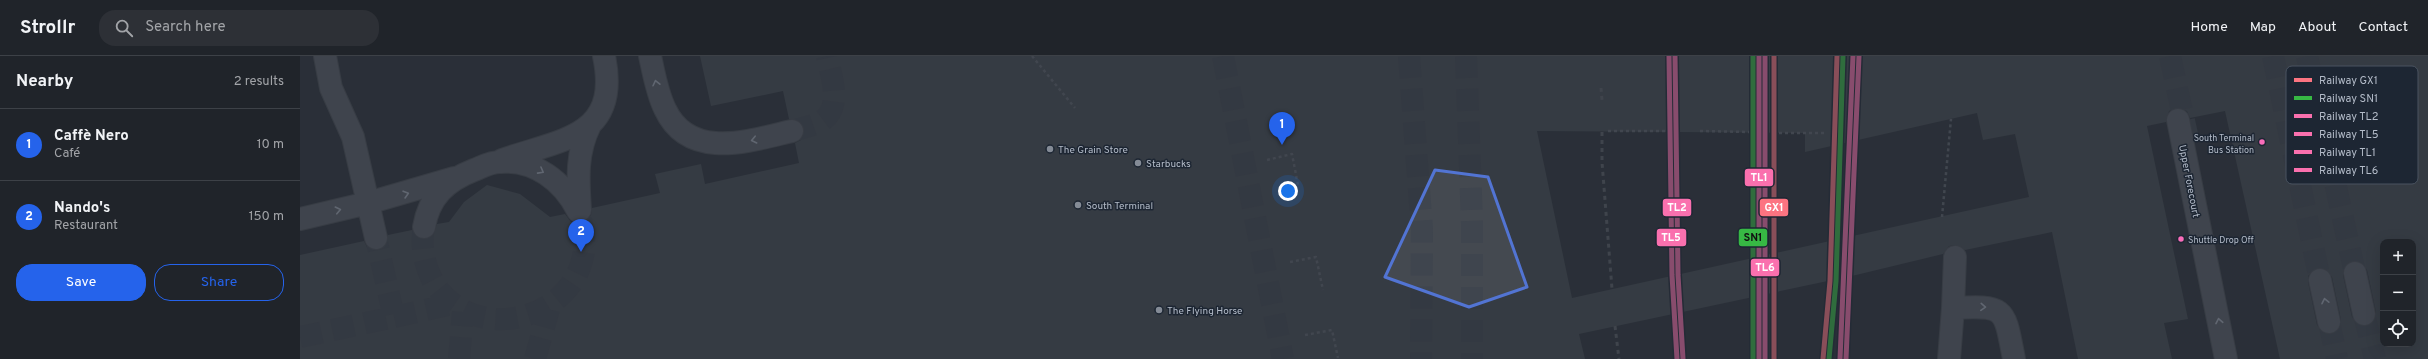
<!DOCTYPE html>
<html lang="en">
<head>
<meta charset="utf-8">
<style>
  :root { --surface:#20242a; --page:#2d3036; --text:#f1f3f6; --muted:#a2a4a8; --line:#3d4147; --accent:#2563eb }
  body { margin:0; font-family:Overpass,sans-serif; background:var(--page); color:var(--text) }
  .controls { position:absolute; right:12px; bottom:12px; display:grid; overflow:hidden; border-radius:8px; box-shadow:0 4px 16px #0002 }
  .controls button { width:36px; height:36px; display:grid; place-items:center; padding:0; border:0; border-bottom:1px solid var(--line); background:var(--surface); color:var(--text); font:20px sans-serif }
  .you { position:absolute; left:988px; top:135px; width:14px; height:14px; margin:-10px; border:3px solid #fff; border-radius:50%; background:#1a73e8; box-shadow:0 0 0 6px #1a73e833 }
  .badge { display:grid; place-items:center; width:26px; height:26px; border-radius:50%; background:var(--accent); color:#fff; font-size:13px; font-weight:700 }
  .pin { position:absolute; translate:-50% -33px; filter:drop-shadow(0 1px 2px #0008) }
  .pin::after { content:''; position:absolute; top:21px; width:14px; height:12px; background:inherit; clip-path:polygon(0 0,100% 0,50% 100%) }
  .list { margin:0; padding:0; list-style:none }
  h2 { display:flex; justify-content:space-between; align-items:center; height:52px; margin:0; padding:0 16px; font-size:17px }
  h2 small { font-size:13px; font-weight:400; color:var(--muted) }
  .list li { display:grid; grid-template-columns:26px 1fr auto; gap:12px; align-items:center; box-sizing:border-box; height:72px; padding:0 16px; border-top:1px solid var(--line) }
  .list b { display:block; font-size:15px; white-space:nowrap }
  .list p { margin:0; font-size:13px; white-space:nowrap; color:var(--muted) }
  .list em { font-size:13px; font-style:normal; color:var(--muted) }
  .actions { display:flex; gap:8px; padding:12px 16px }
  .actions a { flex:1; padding:9px 0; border:1px solid var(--accent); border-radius:16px; text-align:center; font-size:14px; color:var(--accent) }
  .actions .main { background:var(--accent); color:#fff }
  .icon { flex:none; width:22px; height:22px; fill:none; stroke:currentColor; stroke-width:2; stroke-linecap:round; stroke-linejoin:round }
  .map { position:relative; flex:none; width:2128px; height:303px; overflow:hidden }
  header { display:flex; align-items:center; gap:24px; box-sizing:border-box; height:56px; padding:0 20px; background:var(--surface); border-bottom:1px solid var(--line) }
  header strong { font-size:19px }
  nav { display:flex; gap:22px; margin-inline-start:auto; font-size:14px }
  .search { width:280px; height:36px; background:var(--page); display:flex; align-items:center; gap:10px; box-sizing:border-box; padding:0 14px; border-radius:16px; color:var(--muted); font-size:15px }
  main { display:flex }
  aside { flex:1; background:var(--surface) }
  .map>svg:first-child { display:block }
  .building { fill:#444950; fill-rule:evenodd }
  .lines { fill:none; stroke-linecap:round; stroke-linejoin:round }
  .minor-tunnel { stroke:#3f454e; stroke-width:22; stroke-dasharray:22 11; stroke-linecap:butt }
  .major-tunnel { stroke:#3f454e; stroke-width:22; stroke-dasharray:22 11; stroke-linecap:butt }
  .minor-casing { stroke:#484c53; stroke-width:24 }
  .path { stroke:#5d636a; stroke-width:2.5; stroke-dasharray:3 3; stroke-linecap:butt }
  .minor { stroke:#5a5e66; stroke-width:22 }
  .rail { stroke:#595d64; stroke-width:3; stroke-dasharray:4 4; stroke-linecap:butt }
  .rail-1-casing { stroke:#1d2633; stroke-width:8 }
  .rail-2-casing { stroke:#1d2633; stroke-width:8 }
  .rail-3-casing { stroke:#1d2633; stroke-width:8 }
  .rail-4-casing { stroke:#1d2633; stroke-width:8 }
  .rail-5-casing { stroke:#1d2633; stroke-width:8 }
  .rail-6-casing { stroke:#1d2633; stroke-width:8 }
  .rail-1 { stroke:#fc7481; stroke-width:5 }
  .rail-2 { stroke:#37b844; stroke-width:5 }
  .rail-3 { stroke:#fa70ae; stroke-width:5 }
  .rail-4 { stroke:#fa70ae; stroke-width:5 }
  .rail-5 { stroke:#fa70ae; stroke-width:5 }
  .rail-6 { stroke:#fa70ae; stroke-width:5 }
  .oneway { stroke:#a2a9b5 }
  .marked { fill:none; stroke:#5274d3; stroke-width:3; stroke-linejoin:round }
  .bus-dot { fill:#fb6dba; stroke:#1d2633; stroke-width:1.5 }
  .poi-dot { fill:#848b96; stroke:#1d2633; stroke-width:1.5 }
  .labels { text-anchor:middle; stroke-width:3; stroke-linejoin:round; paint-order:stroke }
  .bus-label { font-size:9px; fill:#b4bcc9; stroke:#1d2633; text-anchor:end }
  .poi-label { font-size:10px; fill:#b4bcc9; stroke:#1d2633; text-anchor:start }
  .street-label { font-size:10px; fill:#b4bcc9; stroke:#1d2633 }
  .key { fill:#1d2633; stroke:#4a5360; stroke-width:1 }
  .key-label { font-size:11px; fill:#b4bcc9 }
  .line-badge { stroke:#1d2633; stroke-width:1.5 }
  .badge-label { font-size:11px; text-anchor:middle; font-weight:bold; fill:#fff }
  .pale-badge-label { font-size:11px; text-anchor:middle; font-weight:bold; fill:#111 }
</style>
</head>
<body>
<header>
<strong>Strollr</strong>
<div class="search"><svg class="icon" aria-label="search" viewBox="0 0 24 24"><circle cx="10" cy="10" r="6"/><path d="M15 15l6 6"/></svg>Search here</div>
<nav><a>Home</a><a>Map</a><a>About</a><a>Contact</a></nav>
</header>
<main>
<aside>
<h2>Nearby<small>2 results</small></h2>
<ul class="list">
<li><span class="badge">1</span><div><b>Caffè Nero</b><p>Café</p></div><em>10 m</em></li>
<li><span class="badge">2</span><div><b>Nando's</b><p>Restaurant</p></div><em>150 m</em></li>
</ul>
<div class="actions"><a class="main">Save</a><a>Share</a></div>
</aside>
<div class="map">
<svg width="2128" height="303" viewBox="0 0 2128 303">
  <rect width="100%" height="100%" fill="#2a3038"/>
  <path class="building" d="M 400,0 L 2128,0 L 2128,303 L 1980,303 L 1925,55 L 1890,62 L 1887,55 L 1876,52 L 1869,55 L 1866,66 L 1847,70 L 1888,263 L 1864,267 L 1872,303 L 1778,303 L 1752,176 L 1665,194 L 1655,189 L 1649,190 L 1643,198 L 1556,219 L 1279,278 L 1285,303 L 0,303 L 0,199 L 64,185 L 67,191 L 78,194 L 85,191 L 88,179 L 112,174 L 116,180 L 128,183 L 133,179 L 137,168 L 149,166 L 164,146 L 187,129 L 220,138 L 250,161 L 265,158 L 271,166 L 278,167 L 287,164 L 291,159 L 292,152 L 360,137 L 355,118 L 401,108 L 405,128 L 499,107 L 495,87 L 501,84 L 504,72 L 501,66 L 489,63 L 483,35 L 411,50 ZM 1677,57 L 1683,84 L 1715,78 L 1729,141 L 1272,242 L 1237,75 L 1505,77 L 1505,96 ZM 2083,186 L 2113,186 L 2113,288 L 2083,288 ZM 2052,205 L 2059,205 L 2067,214 L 2076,256 L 2076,262 L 2067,270 L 2060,270 L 2052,261 L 2043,219 L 2043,213 ZM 2017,212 L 2024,212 L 2032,221 L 2041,264 L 2041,270 L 2032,278 L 2025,278 L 2017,269 L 2008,226 L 2008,220 Z"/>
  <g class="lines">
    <path class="minor-tunnel" d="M 923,0 L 983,303
      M 1870,0 L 1888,83
      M 1973,0 L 2020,224
      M 2007,0 L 2055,217
      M 492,75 C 501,72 513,70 522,65 C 543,51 531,20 527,0
      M 124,171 C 120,191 125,212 135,229 C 187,303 314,247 278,155
      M 2064,258 L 2075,303
      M 94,261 L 152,248
      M 2029,266 L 2037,303
      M 0,281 L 94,261 L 76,182
      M 159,303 L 163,256
      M 235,303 L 249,253"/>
    <path class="major-tunnel" d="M 1109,0 L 1122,174 L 1121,303
      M 1166,0 L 1172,167 L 1172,303"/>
    <g class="minor-casing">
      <path id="minor" d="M 25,0 L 31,32 L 53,81 L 68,147 L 154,122
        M 350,0 C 354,18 357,37 365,53 C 389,105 449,85 492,75
        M 1878,64 L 1926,303
        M 202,104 C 261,83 321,82 304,0
        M 280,154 C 278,123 276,97 290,69
        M 0,163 L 68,147 L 76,182
        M 124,171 C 129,141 146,125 174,114 C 182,111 190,106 200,106 C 234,103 263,125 278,155
        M 2055,217 L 2064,258
        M 2020,224 L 2029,266
        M 1653,252 L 1655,201
        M 1649,303 L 1653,252 C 1707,249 1704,252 1714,303"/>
    </g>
    <path class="path" d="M 732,0 L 775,52
      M 1308,75 L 1366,75
      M 1400,75 L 1451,76
      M 1479,77 L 1527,77
      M 967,104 L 992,98 L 998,129
      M 1642,161 L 1651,63
      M 990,206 L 1016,201 L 1023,234
      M 1005,279 L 1032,274 L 1038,302"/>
    <use href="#minor" class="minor"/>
    <path class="rail" d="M 1301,32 L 1302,44
      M 1302,76 L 1302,106 L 1312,233
      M 1315,270 L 1319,303"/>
    <g class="rail-1-casing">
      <path id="rail-1" d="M 1474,0 L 1474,303
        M 1523,303 L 1530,225 L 1537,0"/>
    </g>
    <g class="rail-2-casing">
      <path id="rail-2" d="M 1453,0 L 1453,303
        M 1529,303 L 1536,225 L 1543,0"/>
    </g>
    <g class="rail-3-casing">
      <path id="rail-3" d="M 1375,0 L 1378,219 L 1383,303"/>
    </g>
    <g class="rail-4-casing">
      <path id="rail-4" d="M 1369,0 L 1372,219 L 1377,303"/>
    </g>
    <g class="rail-5-casing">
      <path id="rail-5" d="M 1459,0 L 1459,303
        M 1546,303 L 1559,0"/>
    </g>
    <g class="rail-6-casing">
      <path id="rail-6" d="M 1465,0 L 1465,303
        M 1540,303 L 1553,0"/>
    </g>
    <use href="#rail-1" class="rail-1"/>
    <use href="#rail-2" class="rail-2"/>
    <use href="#rail-3" class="rail-3"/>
    <use href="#rail-4" class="rail-4"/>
    <use href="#rail-5" class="rail-5"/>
    <use href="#rail-6" class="rail-6"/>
  </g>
  <defs><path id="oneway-chevron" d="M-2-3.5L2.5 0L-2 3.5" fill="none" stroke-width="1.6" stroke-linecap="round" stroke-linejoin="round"/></defs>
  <g class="oneway">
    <use href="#oneway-chevron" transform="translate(356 27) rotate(-103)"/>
    <use href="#oneway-chevron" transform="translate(454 84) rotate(167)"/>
    <use href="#oneway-chevron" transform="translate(241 115) rotate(29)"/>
    <use href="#oneway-chevron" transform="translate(106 138) rotate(-16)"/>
    <use href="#oneway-chevron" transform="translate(38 154) rotate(-13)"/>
    <use href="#oneway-chevron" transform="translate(2025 245) rotate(-102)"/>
    <use href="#oneway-chevron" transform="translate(1683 251) rotate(3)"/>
    <use href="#oneway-chevron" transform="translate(1919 265) rotate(-101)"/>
  </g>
  <path d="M0 0H2128V303H0ZM 1135,114 L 1188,121 L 1227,231 L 1169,251 L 1085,221 Z" fill="#2a3038" fill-opacity=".55" fill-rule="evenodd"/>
  <path class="marked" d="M 1135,114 L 1188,121 L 1227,231 L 1169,251 L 1085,221 Z"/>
  <g class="bus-dot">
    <circle cx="1962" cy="86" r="3.5"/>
    <circle cx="1881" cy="183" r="3.5"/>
  </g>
  <g class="poi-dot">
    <circle cx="750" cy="93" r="4"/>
    <circle cx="838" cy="107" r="4"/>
    <circle cx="778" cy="149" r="4"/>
    <circle cx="859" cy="254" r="4"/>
  </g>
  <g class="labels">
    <g class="bus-label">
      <text x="1954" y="85">South Terminal<tspan x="1954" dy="12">Bus Station</tspan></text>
      <text x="1888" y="187" text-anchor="start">Shuttle Drop Off</text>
    </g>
    <g class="poi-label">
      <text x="758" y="97">The Grain Store</text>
      <text x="846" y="111">Starbucks</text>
      <text x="786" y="153">South Terminal</text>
      <text x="867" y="258">The Flying Horse</text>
    </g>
    <g class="street-label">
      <text transform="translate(1890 125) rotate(79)" y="4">Upper Forecourt</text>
    </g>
  </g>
  <rect x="1986" y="10" width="132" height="118" rx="6" class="key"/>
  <rect x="1994" y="22" width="18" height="4" fill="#fc7481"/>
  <rect x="1994" y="40" width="18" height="4" fill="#37b844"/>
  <rect x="1994" y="58" width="18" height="4" fill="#fa70ae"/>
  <rect x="1994" y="76" width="18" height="4" fill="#fa70ae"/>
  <rect x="1994" y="94" width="18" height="4" fill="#fa70ae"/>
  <rect x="1994" y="112" width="18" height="4" fill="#fa70ae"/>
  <g class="key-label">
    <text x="2019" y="28">Railway GX1</text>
    <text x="2019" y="46">Railway SN1</text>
    <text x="2019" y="64">Railway TL2</text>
    <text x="2019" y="82">Railway TL5</text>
    <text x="2019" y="100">Railway TL1</text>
    <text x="2019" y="118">Railway TL6</text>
  </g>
  <g class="line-badge">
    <rect x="1444" y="112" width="30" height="19" rx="4" fill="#fa70ae"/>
    <rect x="1459" y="142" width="30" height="19" rx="4" fill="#fc7481"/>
    <rect x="1362" y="142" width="30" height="19" rx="4" fill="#fa70ae"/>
    <rect x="1438" y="172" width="30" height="19" rx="4" fill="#37b844"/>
    <rect x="1356" y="172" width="31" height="19" rx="4" fill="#fa70ae"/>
    <rect x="1450" y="202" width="30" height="19" rx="4" fill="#fa70ae"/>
  </g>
  <g class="badge-label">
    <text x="1459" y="125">TL1</text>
    <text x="1474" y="155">GX1</text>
    <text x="1377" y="155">TL2</text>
    <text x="1371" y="185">TL5</text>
    <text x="1465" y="215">TL6</text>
  </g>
  <g class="pale-badge-label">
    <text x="1453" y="185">SN1</text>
  </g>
</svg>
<div class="controls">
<button>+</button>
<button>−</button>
<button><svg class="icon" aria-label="locate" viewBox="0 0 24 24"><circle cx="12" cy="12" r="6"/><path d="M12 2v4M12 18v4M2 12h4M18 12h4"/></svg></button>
</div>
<div class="you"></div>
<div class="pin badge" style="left:982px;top:89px">1</div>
<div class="pin badge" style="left:281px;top:196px">2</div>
</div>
</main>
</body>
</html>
